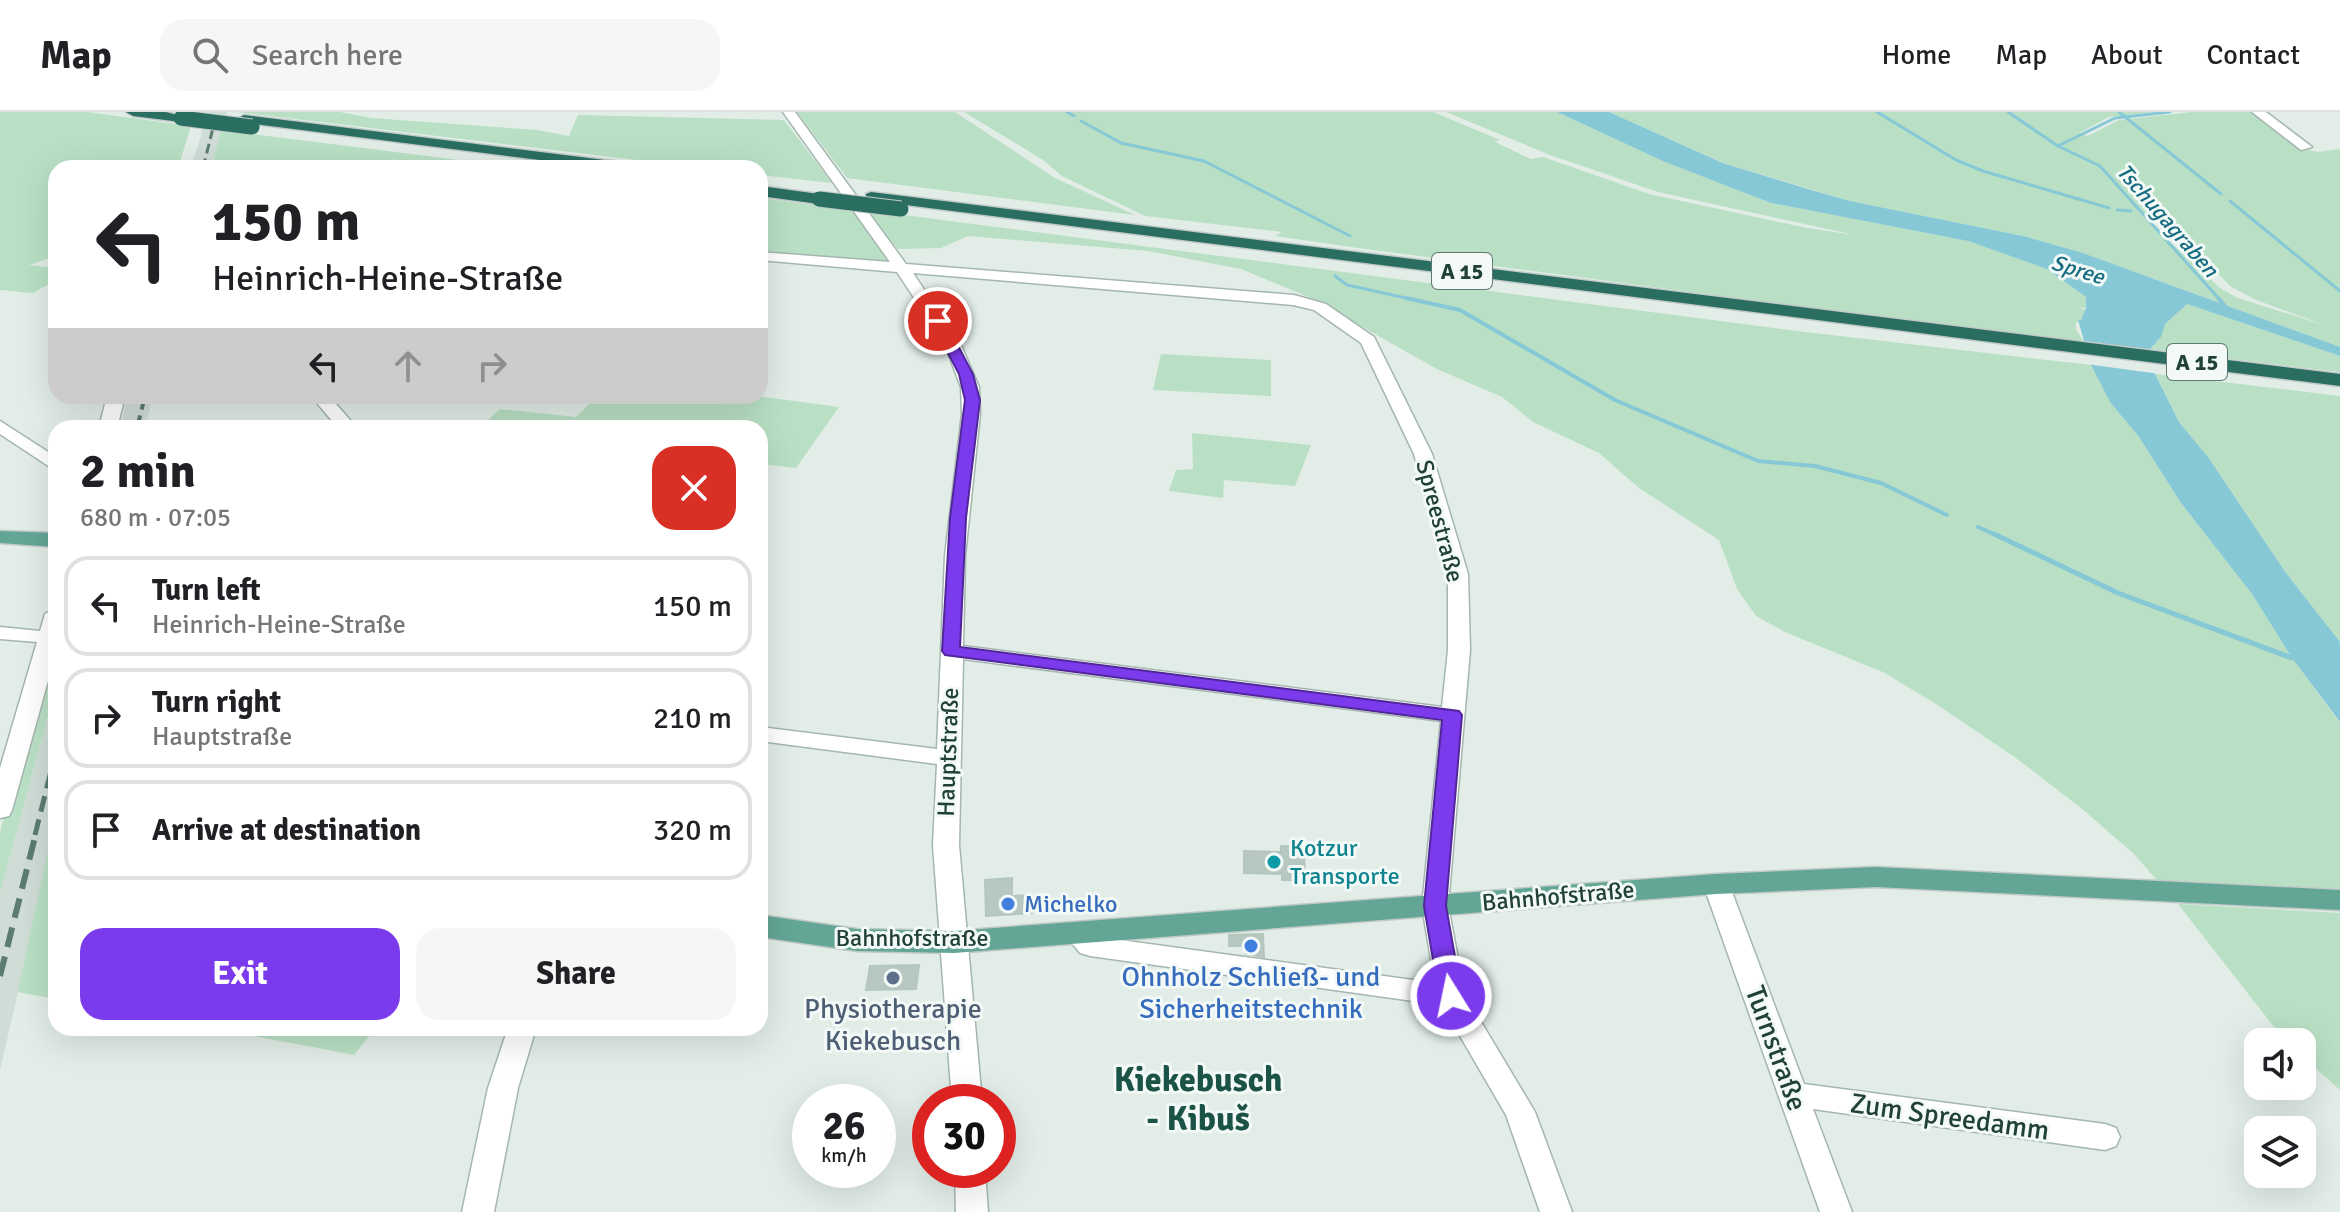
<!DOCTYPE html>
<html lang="en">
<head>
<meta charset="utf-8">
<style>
	:root { --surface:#fff; --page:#f6f6f6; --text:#202124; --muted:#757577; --line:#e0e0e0; --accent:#7c3aed }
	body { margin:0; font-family:Signika,sans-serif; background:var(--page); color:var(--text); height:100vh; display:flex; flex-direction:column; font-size:30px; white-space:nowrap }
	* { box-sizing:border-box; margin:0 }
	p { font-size:26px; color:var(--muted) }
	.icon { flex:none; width:44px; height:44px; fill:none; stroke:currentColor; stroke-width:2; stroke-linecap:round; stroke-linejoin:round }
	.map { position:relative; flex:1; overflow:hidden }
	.sheet { position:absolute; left:48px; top:308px; width:720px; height:616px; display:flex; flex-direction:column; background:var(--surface); border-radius:24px; box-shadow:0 8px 32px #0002 }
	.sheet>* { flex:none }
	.guide { position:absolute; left:48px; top:48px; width:720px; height:244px; border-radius:24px; box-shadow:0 8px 32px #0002; background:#fff; color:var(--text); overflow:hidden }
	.controls { position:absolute; left:2244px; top:916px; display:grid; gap:16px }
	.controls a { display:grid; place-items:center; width:72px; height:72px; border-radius:16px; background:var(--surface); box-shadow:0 8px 32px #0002; font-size:40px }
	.speed { position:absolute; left:792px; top:972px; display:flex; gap:16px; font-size:40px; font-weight:700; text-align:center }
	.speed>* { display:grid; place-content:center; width:104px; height:104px; border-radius:50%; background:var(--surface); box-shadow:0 8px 32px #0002; line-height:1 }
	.speed small { font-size:20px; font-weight:400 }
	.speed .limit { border:12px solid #d22; background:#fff; color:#111 }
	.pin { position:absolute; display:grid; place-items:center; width:68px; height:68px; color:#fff; margin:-34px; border:4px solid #fff; border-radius:50%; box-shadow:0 2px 8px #0007 }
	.me { position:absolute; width:88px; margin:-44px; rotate:350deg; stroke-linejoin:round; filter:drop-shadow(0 0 6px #0008) }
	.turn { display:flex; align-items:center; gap:28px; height:168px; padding:0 32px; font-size:36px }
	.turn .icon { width:104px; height:104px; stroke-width:2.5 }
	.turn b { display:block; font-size:56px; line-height:68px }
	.lanes { display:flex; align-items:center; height:76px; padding:0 32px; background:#0003; justify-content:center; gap:40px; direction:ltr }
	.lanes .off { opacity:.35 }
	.round { display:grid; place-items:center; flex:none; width:84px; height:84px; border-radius:24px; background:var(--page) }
	.overview { display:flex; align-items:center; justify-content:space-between; height:136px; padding:0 32px }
	h1 { font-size:48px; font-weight:700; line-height:60px }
	.cta { display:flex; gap:16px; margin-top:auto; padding:16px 32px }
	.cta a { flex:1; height:92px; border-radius:24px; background:var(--accent); color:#fff; font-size:32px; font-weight:700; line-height:92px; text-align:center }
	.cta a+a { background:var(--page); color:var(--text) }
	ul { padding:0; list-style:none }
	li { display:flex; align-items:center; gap:24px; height:100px; margin:0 16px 12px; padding:0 16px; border:4px solid var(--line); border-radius:24px }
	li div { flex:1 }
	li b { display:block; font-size:30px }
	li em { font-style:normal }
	header { display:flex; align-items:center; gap:48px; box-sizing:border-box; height:112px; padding:0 40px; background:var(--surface); border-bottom:2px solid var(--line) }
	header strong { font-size:38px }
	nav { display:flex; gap:44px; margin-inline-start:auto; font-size:28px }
	.search { width:560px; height:72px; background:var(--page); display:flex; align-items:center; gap:20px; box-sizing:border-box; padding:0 28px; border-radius:24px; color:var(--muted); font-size:30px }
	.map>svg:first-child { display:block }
</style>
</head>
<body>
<header>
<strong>Map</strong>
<div class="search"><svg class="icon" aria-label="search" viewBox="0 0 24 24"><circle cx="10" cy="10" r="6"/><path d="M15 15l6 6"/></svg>Search here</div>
<nav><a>Home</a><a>Map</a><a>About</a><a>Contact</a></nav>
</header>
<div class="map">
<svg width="2340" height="1100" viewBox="0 0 2340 1100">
	<rect width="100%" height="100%" fill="#e2ede8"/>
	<g fill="#d0ddd7">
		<polygon points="208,0 227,0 212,56 191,56"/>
		<polygon points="128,284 153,284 145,316 120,316"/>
		<polygon points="56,573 56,702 37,799 0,958 0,781"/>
	</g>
	<g fill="#b9e0c4" fill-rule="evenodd">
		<polygon points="0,0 87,0 191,14 178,56 56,56 56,144 29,153 56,156 56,168 33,181 0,178"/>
		<polygon points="237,0 340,0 371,6 537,18 569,24 578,3 784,8 832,71 760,63 760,56 703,56"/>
		<polygon points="797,0 955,0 1055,66 1135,103 847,66"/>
		<polygon points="964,0 1433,0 1500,28 1495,30 1531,47 1543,45 1649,82 1807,116 1855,123 1658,80 1550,43 1446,0 1557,0 1665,50 1771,91 1968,129 2047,157 2086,185 2086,196 2079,195 2086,198 2081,208 2076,211 2076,217 2085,232 1351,135 1275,124 1282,120 1145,104 1062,64 1043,48"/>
		<path d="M 1609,0 L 2154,0 L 2109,5 L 2079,21 L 2088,24 L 2119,8 L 2192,0 L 2252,0 L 2296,30 L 2297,36 L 2319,40 L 2340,37 L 2340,235 L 2083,141 L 2023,124 L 1850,89 L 1724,51 ZM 2157,98 L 2230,174 L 2256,188 L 2327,214 L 2238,186 L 2220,176 L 2141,103 Z"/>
		<polygon points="221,18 521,56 212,56"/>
		<polygon points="760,86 852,98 893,154 760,142"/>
		<polygon points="865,98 1797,219 2091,253 2110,290 2139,325 2181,391 2252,482 2292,546 2340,611 2340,777 2160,772 2134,742 2081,696 2016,646 1939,594 1885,561 1785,520 1756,504 1737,477 1719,428 1639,376 1599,341 1533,310 1502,285 1437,257 1313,187 1241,157 1148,139 968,124 941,136 898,137"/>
		<polygon points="2187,192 2340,244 2340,260 2150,237 2161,225 2164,213"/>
		<polygon points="1161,242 1271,248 1271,284 1153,278"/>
		<polygon points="2155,262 2340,284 2340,530 2286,461 2208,345 2179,310"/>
		<polygon points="597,284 756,284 839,295 796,356 760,352 760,316 480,316 500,297 576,305"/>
		<polygon points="1192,321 1311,333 1295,374 1224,368 1223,386 1169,379 1176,358 1193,357"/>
		<polygon points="56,520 56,573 0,781 0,720 28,606"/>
		<polygon points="53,715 56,715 56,887 18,880"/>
		<polygon points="2178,792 2340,801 2340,978 2302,944 2302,930 2285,929"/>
		<polygon points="211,916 376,916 354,943"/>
	</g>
	<polygon fill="#86c8d6" points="1557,0 1609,0 1723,51 1808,77 1850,89 2023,124 2083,141 2340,235 2340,244 2187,192 2165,212 2161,225 2150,237 2155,262 2179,310 2208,345 2286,461 2340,530 2340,610 2292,546 2252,482 2181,391 2139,325 2110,290 2091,253 2078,208 2081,208 2086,196 2086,185 2047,157 1968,129 1771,91 1665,50"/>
	<polygon fill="#e2ede8" points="2081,231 2154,240 2160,262 2086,252"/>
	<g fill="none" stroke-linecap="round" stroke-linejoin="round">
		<g stroke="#86c8d6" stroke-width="3">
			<polyline points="1067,0 1074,4"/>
			<polyline points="1877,0 1956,48 1983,59 2109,96"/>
			<polyline points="2008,0 2058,34"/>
			<polyline points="2119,0 2221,82"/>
			<polyline points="2170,0 2115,6 2058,34 2100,54 2220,188"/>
			<polyline points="1081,9 1121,31 1204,49 1350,124"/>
			<polyline points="2230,89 2340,179"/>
			<polyline points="2117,98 2131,99"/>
			<polyline points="1335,164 1347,173 1415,188"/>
		</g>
		<g stroke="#86c8d6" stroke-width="4">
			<polyline points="1406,186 1460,198 1615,288 1758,349 1815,354 1881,371 1947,403"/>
			<polyline points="2218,186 2226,195"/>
			<polyline points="1978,415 1998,424"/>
		</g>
		<polyline stroke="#86c8d6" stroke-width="5" points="1994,422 2118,481 2292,546"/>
	</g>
	<g fill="#b7c8c1" stroke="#b4c7bf" stroke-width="2">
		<polygon points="1281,734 1304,735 1305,768 1282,768 1282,762 1244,761 1244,739 1281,740"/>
		<polygon points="1012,766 1012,784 1031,783 1032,801 986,804 985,768"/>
		<polygon points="1263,822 1264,845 1246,842 1246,834 1229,834 1229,823"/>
		<polygon points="919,853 916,877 866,878 870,854"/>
	</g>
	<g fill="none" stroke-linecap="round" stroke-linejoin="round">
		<defs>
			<g id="minor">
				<path d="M 783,0 L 795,0 L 906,152 L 1294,183 L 1326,192 L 1374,225 L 1432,342 L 1468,462 L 1470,538 L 1448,794 L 1465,883 L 1535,1000 L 1572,1100 L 1540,1100 L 1506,1003 L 1442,893 L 1090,844 L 1080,841 L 1063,820 L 1067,813 C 1081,809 1087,815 1098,825 L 1435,871 L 1422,794 L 1441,609 L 963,547 L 959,733 L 982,990 L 952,990 L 933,733 L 937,652 L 760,629 L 760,615 L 937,637 L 945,444 L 962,302 L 961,275 L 945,233 L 897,160 L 760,148 L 760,140 L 890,150 ZM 913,161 L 1293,193 L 1314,198 L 1361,231 L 1414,342 L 1448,462 L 1448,538 L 1442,595 L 963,534 L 965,444 L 980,302 L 979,275 L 961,233 Z"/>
				<polygon points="2252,0 2266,0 2312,35 2301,38"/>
				<polygon points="107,284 125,284 117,316 99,316"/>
				<polygon points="311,284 329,284 357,316 338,316"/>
				<polygon points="0,309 56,345 56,359 0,322"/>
				<polygon points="56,496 56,540 12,698 9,704 0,706 0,656 37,530 0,527 0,515 40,519 45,502"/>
				<polygon points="1716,763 1725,766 1729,772 1804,972 2105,1012 2116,1016 2120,1025 2116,1034 2105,1038 1813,997 1852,1100 1820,1100 1703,772 1707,766"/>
				<polygon points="508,916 536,916 518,976 494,1100 462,1100 488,976"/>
				<polygon points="955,1058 985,1058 988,1100 956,1100"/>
			</g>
			<g id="major">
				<polygon points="0,419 56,421 56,435 0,431"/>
				<polygon points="1876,755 2340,778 2340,798 1876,775 1716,782 954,841 857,839 760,825 760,803 857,817 954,819 1716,762"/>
			</g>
			<g id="highway">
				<polygon points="126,0 166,0 188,6 181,10 133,4"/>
				<polygon points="244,3 637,52 644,56 602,56 239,10 237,7"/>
				<polygon points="760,74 819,82 827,87 819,92 760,84"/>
				<polygon points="871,80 2340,262 2340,274 866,88 866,82"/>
			</g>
		</defs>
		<use href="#minor" stroke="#a4b6b0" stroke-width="3"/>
		<use href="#major" stroke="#c1cac7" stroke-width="3"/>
		<use href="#highway" stroke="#c1cac7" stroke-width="3"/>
		<use href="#minor" fill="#fff" fill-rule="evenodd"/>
		<use href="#major" fill="#63a696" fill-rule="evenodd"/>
		<use href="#highway" fill="#2a6e61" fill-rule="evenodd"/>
		<polyline stroke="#5b7b73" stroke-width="3" stroke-dasharray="10 5" stroke-linecap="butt" points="203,56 217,0"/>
		<polyline stroke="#5b7b73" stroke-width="4" stroke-dasharray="13 6" stroke-linecap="butt" points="137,316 145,284"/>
		<polyline stroke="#5b7b73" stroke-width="5" stroke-dasharray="16 8" stroke-linecap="butt" points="35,723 56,639"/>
		<polyline stroke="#5b7b73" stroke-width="6" stroke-dasharray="20 10" stroke-linecap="butt" points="0,864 36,721"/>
		<defs>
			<g id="highway-bridge">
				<polyline points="181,6 252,15"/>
				<polyline points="819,87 901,97"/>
			</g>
		</defs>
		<use href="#highway-bridge" stroke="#c1cac7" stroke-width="17" stroke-linecap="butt"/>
		<use href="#highway-bridge" stroke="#2a6e61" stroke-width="15"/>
	</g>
	<polygon fill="#7c3aed" stroke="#51269a" stroke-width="2" points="938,205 945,209 973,262 980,288 966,406 960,535 1459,599 1462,603 1446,794 1462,884 1459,891 1451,893 1443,891 1439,884 1424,794 1442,608 945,543 942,539 950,406 965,288 959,262 931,209"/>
	<circle fill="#0f9aa8" stroke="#f3f9f6" stroke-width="3" cx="1274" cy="750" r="8"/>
	<g fill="#3f7fe0" stroke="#f3f9f6" stroke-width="3">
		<circle cx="1008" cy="792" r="8"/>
		<circle cx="1251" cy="834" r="8"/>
	</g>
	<circle fill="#5c6f8a" stroke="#f3f9f6" stroke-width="3" cx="893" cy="866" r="8"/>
	<g text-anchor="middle" stroke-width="6" stroke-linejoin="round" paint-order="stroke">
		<g font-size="22" font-style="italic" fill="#166c80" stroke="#f3f9f6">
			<text transform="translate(2168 108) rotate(49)" y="8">Tschugagraben</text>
			<text transform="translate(2078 157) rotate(17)" y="8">Spree</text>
		</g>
		<g fill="#f3f9f6" stroke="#5f7871" stroke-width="2">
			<rect x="1432" y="141" width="60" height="36" rx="6"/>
			<rect x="2167" y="232" width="60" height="36" rx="6"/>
		</g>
		<g font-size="22" font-weight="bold" fill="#204038">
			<text x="1462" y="167">A 15</text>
			<text x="2197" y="258">A 15</text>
		</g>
		<g font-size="24" fill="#204038" stroke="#f3f9f6">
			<text transform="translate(1440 409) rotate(75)" y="8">Spreestraße</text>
			<text transform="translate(948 640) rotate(-88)" y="8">Hauptstraße</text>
			<text transform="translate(1558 784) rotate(-5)" y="8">Bahnhofstraße</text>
			<text x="912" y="834">Bahnhofstraße</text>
		</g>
		<g font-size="24" fill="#0d838f" stroke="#f3f9f6" text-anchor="start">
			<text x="1290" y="744">Kotzur<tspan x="1290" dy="28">Transporte</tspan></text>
		</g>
		<g font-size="24" fill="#366cbe" stroke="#f3f9f6" text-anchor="start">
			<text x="1024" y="800">Michelko</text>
		</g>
		<g font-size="28" fill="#366cbe" stroke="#f3f9f6">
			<text x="1251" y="874">Ohnholz Schließ- und<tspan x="1251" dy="32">Sicherheitstechnik</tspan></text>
		</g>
		<g font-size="28" fill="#4e5e75" stroke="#f3f9f6">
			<text x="893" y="906">Physiotherapie<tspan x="893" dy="32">Kiekebusch</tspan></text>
		</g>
		<g font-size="28" fill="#204038" stroke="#f3f9f6">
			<text transform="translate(1777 936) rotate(70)" y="10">Turnstraße</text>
			<text transform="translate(1950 1004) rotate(8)" y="10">Zum Spreedamm</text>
		</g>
		<g font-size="34" font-weight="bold" fill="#1b5346" stroke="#f3f9f6">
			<text x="1198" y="979">Kiekebusch<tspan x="1198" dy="39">- Kibuš</tspan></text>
		</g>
	</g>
</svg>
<div class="controls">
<a><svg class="icon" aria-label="sound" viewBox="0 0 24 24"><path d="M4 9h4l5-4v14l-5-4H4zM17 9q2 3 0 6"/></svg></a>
<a><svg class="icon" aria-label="layers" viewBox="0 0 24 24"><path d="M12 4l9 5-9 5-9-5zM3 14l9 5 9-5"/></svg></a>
</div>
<div class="speed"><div>26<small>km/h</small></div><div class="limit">30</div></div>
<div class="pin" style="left:938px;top:209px;background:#d93025"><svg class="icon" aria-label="arrive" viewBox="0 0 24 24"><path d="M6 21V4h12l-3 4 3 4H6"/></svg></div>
<svg class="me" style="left:1451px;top:884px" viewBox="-20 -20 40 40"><circle r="17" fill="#7c3aed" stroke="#fff" stroke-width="3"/><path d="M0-11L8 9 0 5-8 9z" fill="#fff"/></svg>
<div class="guide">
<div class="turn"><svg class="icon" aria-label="left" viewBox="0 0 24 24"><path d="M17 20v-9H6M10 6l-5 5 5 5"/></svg><div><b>150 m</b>Heinrich-Heine-Straße</div></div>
<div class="lanes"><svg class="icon" aria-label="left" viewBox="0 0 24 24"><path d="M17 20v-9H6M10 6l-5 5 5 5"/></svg><svg class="icon off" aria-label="ahead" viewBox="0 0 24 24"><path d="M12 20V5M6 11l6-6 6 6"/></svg><svg class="icon off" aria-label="right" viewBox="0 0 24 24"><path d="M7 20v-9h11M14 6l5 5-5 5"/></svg></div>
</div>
<section class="sheet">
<div class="overview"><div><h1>2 min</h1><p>680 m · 07:05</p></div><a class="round" style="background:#d93025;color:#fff"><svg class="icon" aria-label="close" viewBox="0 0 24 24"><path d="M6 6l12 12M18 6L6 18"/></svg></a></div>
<ul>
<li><svg class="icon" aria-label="left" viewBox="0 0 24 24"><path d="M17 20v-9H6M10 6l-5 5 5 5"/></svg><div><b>Turn left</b><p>Heinrich-Heine-Straße</p></div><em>150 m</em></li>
<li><svg class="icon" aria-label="right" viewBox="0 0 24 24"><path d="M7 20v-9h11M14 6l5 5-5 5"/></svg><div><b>Turn right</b><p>Hauptstraße</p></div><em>210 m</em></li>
<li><svg class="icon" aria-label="arrive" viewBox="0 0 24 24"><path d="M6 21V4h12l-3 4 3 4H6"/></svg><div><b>Arrive at destination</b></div><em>320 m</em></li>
</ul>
<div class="cta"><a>Exit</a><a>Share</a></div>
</section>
</div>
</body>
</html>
